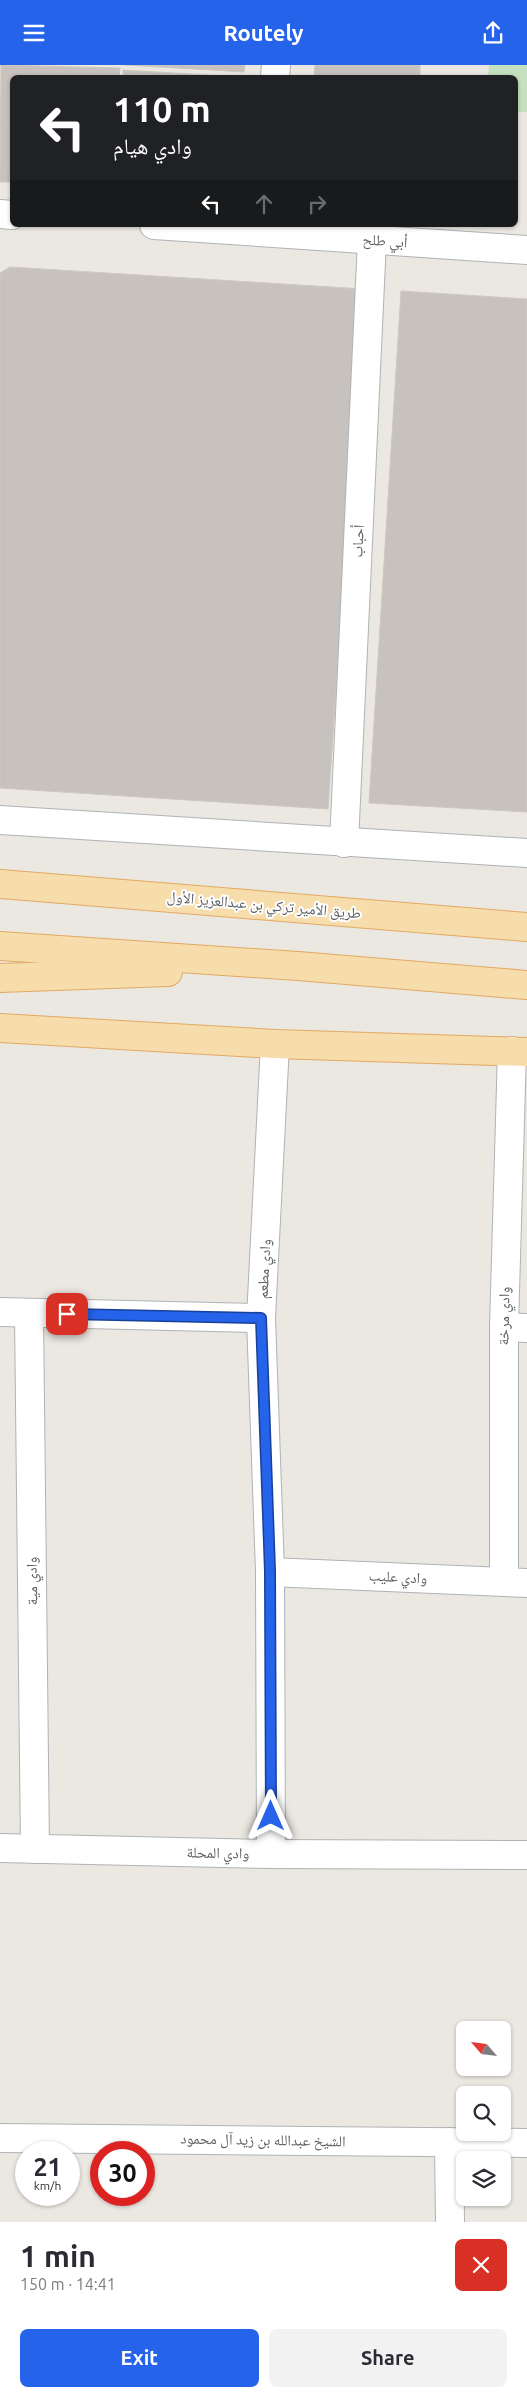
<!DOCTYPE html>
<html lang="en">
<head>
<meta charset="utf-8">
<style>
	:root { --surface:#fff; --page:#f2f2f3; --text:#2b2b33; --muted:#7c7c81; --accent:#2563eb }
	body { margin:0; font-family:Ubuntu,"Noto Naskh Arabic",sans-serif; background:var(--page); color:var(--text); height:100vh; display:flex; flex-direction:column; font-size:19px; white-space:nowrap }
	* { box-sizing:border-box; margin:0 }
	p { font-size:16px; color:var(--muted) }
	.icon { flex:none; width:28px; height:28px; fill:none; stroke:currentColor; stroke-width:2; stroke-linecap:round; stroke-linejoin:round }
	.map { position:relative; height:2157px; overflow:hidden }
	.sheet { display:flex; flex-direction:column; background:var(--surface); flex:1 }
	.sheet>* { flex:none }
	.top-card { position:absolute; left:10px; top:10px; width:508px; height:152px; border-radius:8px; box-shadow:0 1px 4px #0004; background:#202124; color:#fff; overflow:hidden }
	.needle { width:32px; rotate:298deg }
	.buttons { position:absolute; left:456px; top:1956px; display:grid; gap:10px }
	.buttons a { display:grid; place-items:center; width:55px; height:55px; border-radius:8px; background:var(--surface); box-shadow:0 1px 4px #0004; font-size:25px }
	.speed { position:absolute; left:15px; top:2076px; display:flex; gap:10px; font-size:25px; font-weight:700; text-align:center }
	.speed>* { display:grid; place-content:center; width:65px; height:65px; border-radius:50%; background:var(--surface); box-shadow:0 1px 4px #0004; line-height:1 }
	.speed small { font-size:12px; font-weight:400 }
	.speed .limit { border:8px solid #d22; background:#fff; color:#111 }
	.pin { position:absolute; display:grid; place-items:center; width:42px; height:42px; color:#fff; margin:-21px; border-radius:10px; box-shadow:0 2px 8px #0006 }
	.me { position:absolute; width:55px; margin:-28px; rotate:0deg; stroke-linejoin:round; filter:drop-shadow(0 0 4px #0008) }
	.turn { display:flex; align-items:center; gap:18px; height:105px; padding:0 20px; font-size:22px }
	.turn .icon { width:65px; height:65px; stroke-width:2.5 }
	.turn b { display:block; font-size:35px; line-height:42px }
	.lanes { display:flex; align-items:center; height:48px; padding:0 20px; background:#0003; justify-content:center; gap:25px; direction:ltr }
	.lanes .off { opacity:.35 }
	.round { display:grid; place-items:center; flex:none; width:52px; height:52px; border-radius:8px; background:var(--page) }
	.headline { display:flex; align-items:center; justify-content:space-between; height:85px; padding:0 20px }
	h1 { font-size:30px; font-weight:600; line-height:38px }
	.cta { display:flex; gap:10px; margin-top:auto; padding:10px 20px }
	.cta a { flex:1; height:58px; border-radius:8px; background:var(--accent); color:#fff; font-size:20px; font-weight:600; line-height:58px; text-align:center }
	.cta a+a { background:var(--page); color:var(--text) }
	header { display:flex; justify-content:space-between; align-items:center; height:65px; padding:0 20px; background:var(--accent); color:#fff; font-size:22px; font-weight:600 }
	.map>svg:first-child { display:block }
</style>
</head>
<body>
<header><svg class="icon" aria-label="menu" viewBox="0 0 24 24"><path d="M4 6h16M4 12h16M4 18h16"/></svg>Routely<svg class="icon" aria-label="share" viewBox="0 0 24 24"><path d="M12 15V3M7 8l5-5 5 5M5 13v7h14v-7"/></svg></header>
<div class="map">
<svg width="527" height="2157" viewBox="0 0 527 2157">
	<rect width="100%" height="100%" fill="#ebe7e1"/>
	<polygon fill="#c5e1c0" points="489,0 527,0 527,47 515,47 515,12 488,12"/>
	<g fill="#c7c2be" stroke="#cfc8c0">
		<polygon points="1,0 120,3 119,12 12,12 12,117 0,117"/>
		<polygon points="126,0 245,0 244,7"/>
		<polygon points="315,0 420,0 420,12 314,12"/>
		<polygon points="123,5 241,12 123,12"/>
		<polygon points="10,202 363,224 328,744 0,723 0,208"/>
		<polygon points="401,226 527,234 527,747 369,738"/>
	</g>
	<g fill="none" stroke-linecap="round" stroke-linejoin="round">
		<defs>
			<g id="minor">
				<polyline points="275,12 276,0"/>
				<polyline points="0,149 12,150"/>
				<polyline points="154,160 527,185"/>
				<polyline points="344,778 372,175"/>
				<polyline points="0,1247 261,1253"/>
				<polyline points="29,1249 35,1784"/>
				<polyline points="504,1262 527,1263"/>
				<polyline points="270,1507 527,1518"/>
				<polyline points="504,1517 504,1262 512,986"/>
				<polyline points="0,1783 271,1789 527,1790"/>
				<polyline points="271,1789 270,1507 261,1253 275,979"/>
				<polyline points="0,2073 527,2078"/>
				<polyline points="449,2077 450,2157"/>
			</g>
			<polyline id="tertiary" points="0,755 527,788"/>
			<g id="primary">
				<polyline points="0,819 527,862"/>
				<polyline points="0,881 298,901 527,920"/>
				<polyline points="0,913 168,907"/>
				<polyline points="0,963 275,979 527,987"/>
			</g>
		</defs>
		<use href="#minor" stroke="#afb3b6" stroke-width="30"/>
		<use href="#tertiary" stroke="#afb3b6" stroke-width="30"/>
		<use href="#primary" stroke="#e2a963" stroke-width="30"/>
		<use href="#minor" stroke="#fff" stroke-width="28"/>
		<use href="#tertiary" stroke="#fff" stroke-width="28"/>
		<use href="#primary" stroke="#f6ddab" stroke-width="28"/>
	</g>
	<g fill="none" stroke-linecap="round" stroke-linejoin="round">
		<defs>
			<polyline id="route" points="67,1249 261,1253 270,1506 271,1751"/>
		</defs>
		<use href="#route" stroke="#184099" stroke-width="12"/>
		<use href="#route" stroke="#2563eb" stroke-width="9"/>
	</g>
	<g text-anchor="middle" stroke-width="4" stroke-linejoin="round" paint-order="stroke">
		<g font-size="15" fill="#5a5e61" stroke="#fff">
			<text transform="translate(385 176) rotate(4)" y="5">أبي طلح</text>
			<text transform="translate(358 476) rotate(-87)" y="5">أحباب</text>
			<text transform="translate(264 840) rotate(5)" y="5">طريق الأمير تركي بن عبدالعزيز الأول</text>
			<text transform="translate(264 1204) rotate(-87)" y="5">وادي مطعم</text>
			<text transform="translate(504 1251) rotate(-89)" y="5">وادي مرخة</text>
			<text transform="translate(398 1512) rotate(3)" y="5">وادي عليب</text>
			<text transform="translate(32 1516) rotate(-91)" y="5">وادي مية</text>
			<text transform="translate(218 1788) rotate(1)" y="5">وادي المحلة</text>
			<text transform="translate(263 2075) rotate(1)" y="5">الشيخ عبدالله بن زيد آل محمود</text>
		</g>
	</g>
</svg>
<div class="buttons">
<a><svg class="needle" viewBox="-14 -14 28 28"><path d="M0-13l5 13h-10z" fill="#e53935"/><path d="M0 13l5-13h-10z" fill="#7c7c81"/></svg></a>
<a><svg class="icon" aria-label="search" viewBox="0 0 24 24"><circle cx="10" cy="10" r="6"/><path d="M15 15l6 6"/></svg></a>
<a><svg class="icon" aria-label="layers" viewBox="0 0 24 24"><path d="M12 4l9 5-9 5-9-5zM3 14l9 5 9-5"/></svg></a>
</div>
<div class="speed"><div>21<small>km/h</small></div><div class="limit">30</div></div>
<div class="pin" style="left:67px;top:1249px;background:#d93025"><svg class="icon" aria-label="arrive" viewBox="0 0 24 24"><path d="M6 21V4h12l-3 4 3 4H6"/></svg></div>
<svg class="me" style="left:271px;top:1751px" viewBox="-20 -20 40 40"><path d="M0-17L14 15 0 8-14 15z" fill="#2563eb" stroke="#fff" stroke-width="4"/></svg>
<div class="top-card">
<div class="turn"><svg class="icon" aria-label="left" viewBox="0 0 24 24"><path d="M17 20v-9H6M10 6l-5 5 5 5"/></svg><div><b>110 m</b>وادي هيام</div></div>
<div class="lanes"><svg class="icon" aria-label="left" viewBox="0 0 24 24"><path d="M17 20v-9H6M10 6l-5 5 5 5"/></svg><svg class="icon off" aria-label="ahead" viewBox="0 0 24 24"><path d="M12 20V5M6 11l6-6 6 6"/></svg><svg class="icon off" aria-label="right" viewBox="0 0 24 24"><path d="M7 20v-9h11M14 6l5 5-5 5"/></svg></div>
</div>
</div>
<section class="sheet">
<div class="headline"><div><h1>1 min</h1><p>150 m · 14:41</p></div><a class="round" style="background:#d93025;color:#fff"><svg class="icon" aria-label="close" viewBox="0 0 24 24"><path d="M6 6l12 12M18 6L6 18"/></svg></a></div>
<div class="cta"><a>Exit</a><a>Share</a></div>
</section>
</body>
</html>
